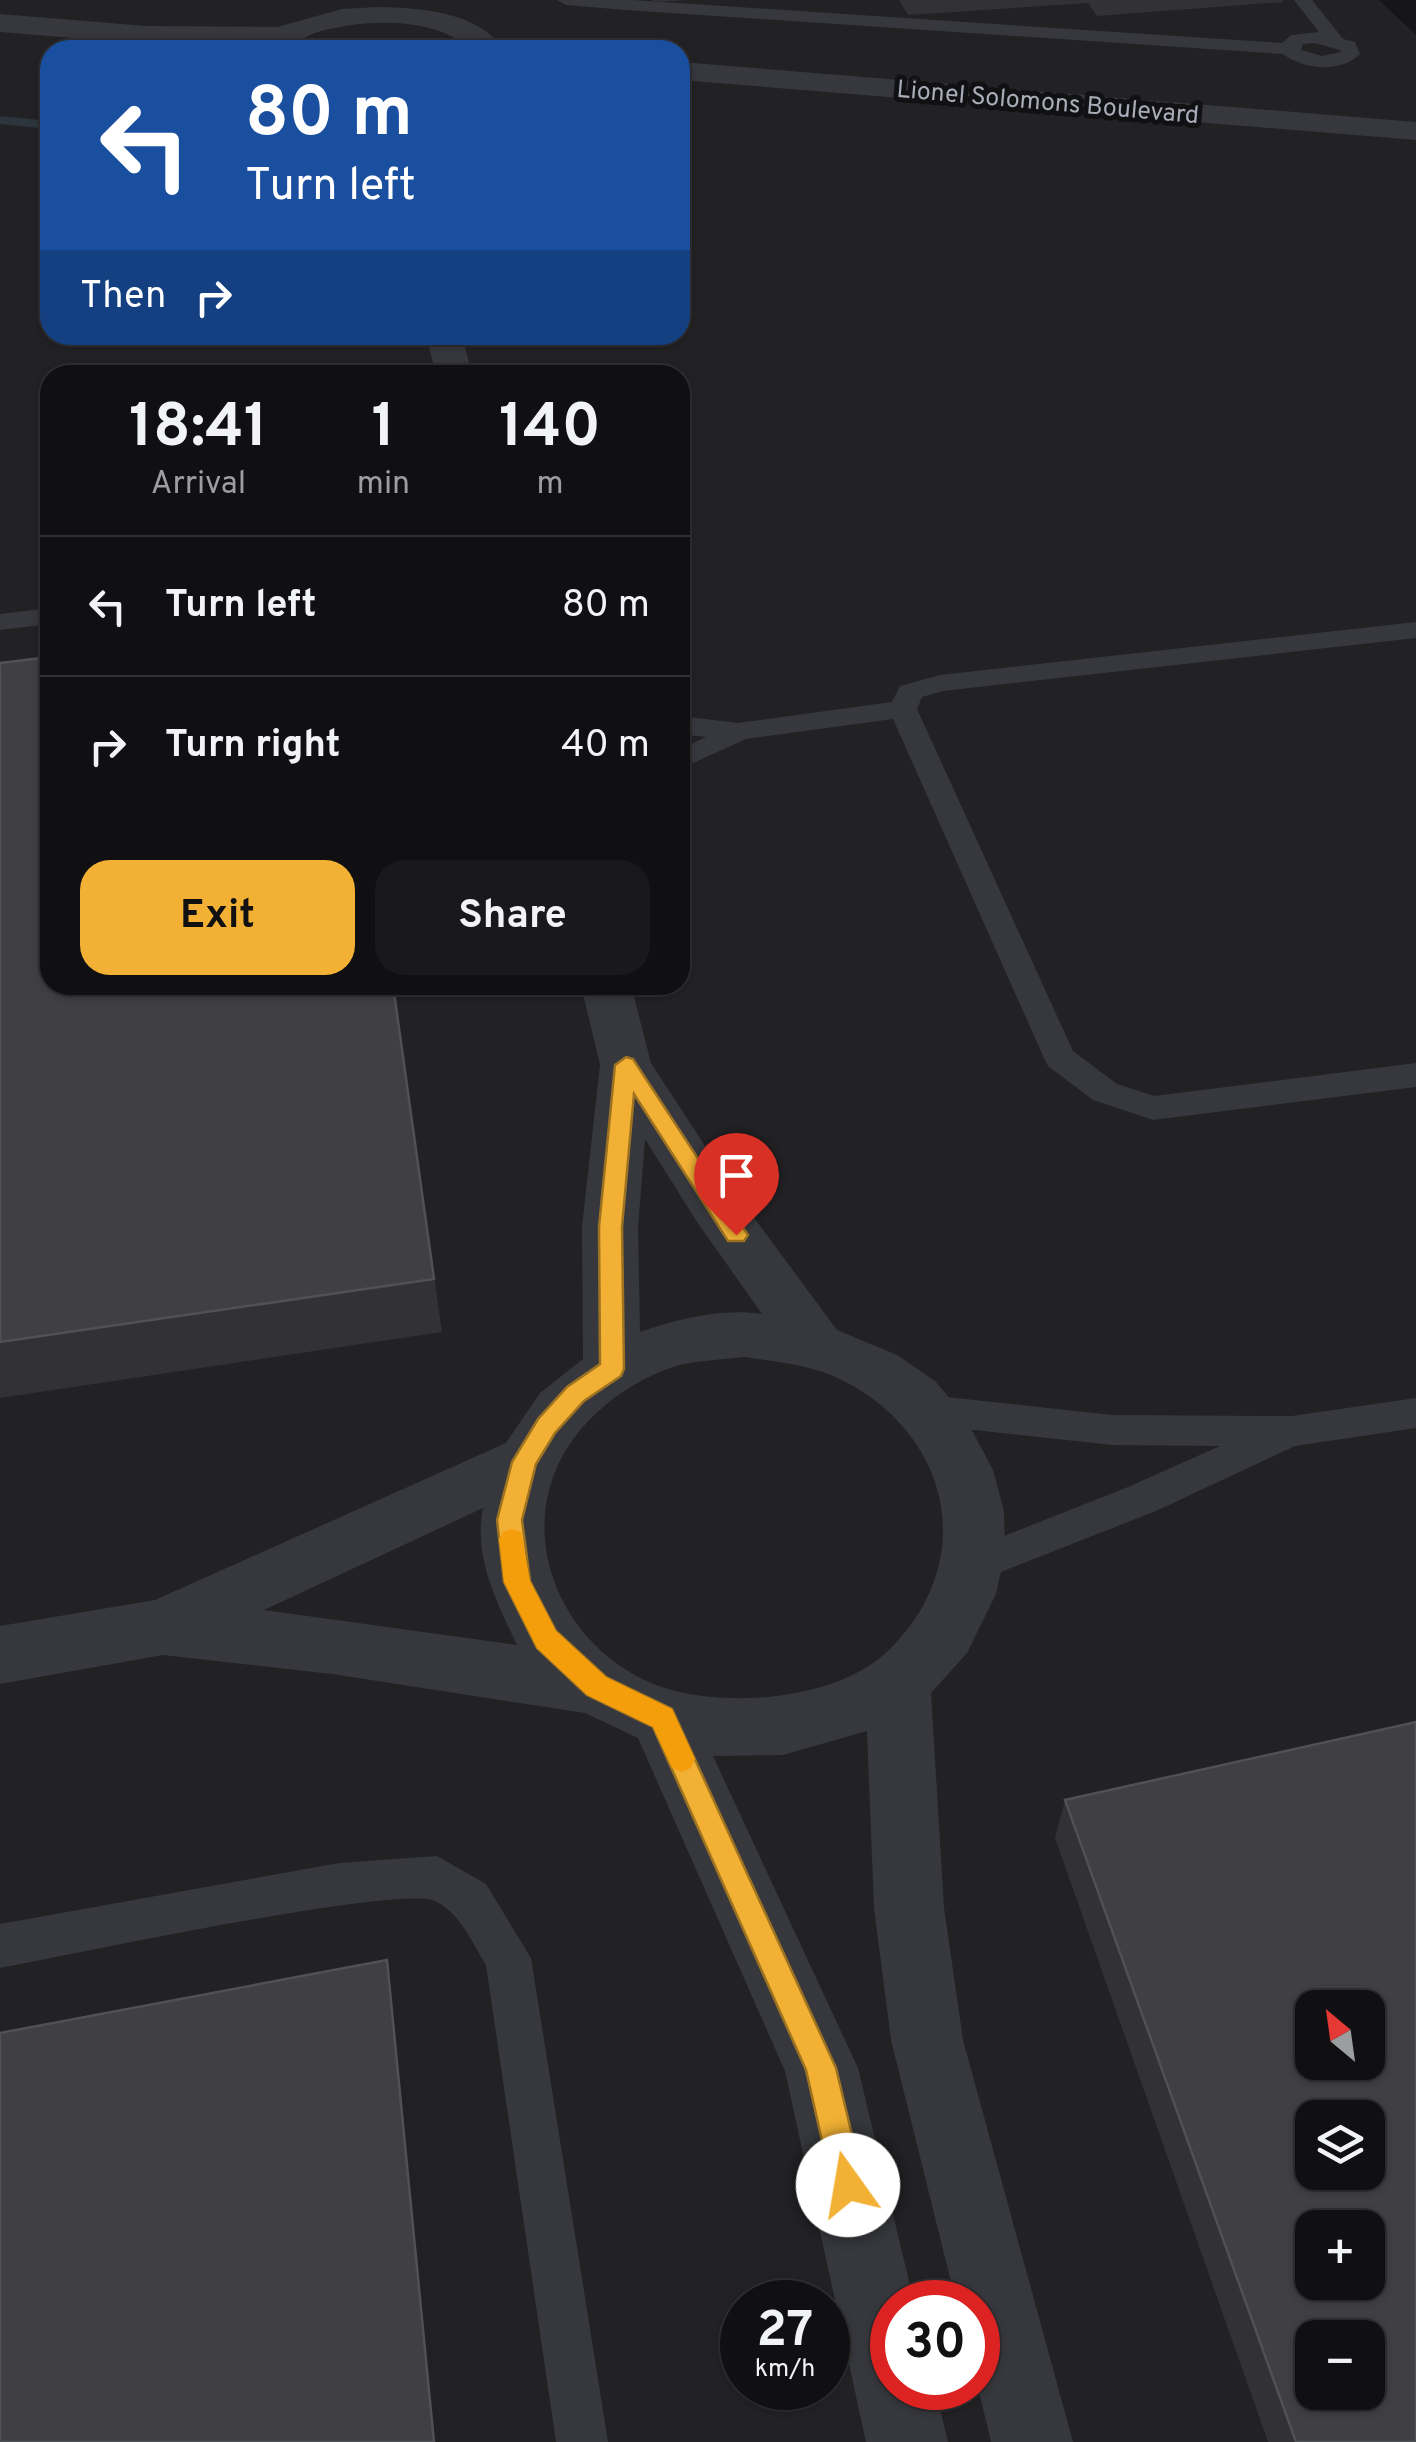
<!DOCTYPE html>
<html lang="en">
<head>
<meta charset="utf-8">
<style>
	:root { --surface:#101012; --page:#19191b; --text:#f1f3f6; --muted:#9c9d9f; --line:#303032; --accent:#f2b134 }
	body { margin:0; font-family:Overpass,sans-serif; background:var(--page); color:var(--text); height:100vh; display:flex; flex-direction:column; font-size:38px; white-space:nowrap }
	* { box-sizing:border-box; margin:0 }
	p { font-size:32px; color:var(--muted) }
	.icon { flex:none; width:55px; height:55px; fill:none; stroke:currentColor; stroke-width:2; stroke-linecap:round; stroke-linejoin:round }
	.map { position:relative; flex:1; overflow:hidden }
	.panel { position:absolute; left:40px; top:365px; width:650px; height:630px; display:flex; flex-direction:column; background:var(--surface); border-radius:30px; box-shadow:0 2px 8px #0004,0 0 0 2px var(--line) }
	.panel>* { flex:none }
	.banner { position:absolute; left:40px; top:40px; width:650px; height:305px; border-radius:30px; box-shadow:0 2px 8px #0004,0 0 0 2px var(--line); background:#1a4fa0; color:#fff; overflow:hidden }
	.needle { width:65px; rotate:331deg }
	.tools { position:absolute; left:1295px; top:1990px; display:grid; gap:20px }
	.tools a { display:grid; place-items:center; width:90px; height:90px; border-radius:20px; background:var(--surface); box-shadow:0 2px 8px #0004,0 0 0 2px var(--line); font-size:50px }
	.speed { position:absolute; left:720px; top:2280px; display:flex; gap:20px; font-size:50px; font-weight:700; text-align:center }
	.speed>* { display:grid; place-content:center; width:130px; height:130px; border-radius:50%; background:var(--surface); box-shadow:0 2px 8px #0004,0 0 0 2px var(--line); line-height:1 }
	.speed small { font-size:25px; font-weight:400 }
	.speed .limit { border:15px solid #d22; background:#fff; color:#111 }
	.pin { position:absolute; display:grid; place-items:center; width:85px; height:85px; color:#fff; margin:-102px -42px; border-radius:50% 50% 50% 0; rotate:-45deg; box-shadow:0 0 10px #0007 }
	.pin .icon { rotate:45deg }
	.me { position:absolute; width:110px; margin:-55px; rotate:347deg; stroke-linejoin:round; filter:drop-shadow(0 0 8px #0008) }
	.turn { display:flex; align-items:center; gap:35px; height:210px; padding:0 40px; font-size:45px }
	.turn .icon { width:130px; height:130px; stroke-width:2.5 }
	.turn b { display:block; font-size:70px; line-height:85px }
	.then { display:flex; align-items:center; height:95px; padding:0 40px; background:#0003; gap:20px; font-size:38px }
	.eta { display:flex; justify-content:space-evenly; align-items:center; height:170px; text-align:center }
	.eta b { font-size:60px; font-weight:700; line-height:70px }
	.primary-button { display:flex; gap:20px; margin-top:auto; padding:20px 40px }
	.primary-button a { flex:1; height:115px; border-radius:30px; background:var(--accent); color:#111; font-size:40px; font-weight:700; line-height:115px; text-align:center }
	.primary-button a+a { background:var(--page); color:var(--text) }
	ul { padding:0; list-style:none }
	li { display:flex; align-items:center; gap:30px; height:140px; padding:0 40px; border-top:2px solid var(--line) }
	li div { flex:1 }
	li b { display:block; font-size:38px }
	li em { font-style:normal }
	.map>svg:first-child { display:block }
</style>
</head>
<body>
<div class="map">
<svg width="1416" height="2442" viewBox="0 0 1416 2442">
	<rect width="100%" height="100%" fill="#161618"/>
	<path fill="#222225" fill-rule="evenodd" d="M 0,0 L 1379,0 L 1416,35 L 1416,2442 L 0,2442 ZM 50,50 L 680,50 L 680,335 L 50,335 ZM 50,375 L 680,375 L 680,985 L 50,985 ZM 1312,2008 L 1368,2008 L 1368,2062 L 1312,2062 ZM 1312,2118 L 1368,2118 L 1368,2172 L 1312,2172 ZM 1312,2228 L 1368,2228 L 1368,2282 L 1312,2282 ZM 742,2302 L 828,2302 L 828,2388 L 742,2388 ZM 892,2302 L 978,2302 L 978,2388 L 892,2388 ZM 1312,2338 L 1368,2338 L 1368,2392 L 1312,2392 Z"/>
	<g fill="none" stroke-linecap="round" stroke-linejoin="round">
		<polygon fill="#2c353c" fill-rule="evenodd" points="0,116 50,121 50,129 0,124"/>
		<g fill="#37383d" fill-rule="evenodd">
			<path d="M 557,0 L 633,0 L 1282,43 L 1291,35 L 1319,32 L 1294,0 L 1312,0 L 1343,39 L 1355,42 L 1360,54 C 1341,73 1304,70 1283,54 L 626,10 L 566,5 ZM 1315,43 L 1340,50 L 1341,52 L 1322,56 L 1301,50 L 1303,44 Z"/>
			<polygon points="50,608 50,624 0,630 0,614"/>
			<polygon points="1416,622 1416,638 943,691 922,697 917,709 1073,1051 1117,1084 1154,1096 1416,1063 1416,1087 1153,1120 1093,1100 1048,1066 1044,1058 893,719 746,739 680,769 680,749 706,737 680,734 680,716 738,723 892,702 900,686 940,675"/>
			<polygon points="928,1395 1112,1415 1292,1416 1416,1398 1416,1428 1295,1446 1156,1511 975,1582 961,1577 955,1565 961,1553 1128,1487 1220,1446 1112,1445 928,1425 915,1421 909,1410 915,1399"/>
			<path d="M 437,1856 L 486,1884 L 531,1958 L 608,2442 L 556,2442 L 486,1965 C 472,1942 460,1913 435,1901 C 399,1884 61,1957 0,1968 L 0,1924 L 339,1863 Z"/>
		</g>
		<g fill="#37383d" fill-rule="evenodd">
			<path d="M 378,7 C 421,8 477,11 505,50 L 472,50 C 434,16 368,19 321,31 C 306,35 293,47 279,50 C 270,52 257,50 247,50 L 251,45 L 146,44 L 0,32 L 0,14 L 146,26 L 277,27 L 342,9 Z"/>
			<polygon points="680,62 1416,122 1416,140 680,80"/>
			<polygon points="426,335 462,335 472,375 436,375"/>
			<path d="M 581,985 L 631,985 L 651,1063 L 735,1192 L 837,1330 L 897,1355 L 935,1381 L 964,1415 L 993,1470 L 1004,1511 L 1005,1553 L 996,1594 L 967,1653 L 931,1693 L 944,1908 L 963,2040 L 1073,2442 L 991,2442 L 978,2387 L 978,2302 L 956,2302 L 891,2040 L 874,1908 L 867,1731 L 783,1755 L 713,1756 L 858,2068 L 914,2302 L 892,2302 L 892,2388 L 935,2388 L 948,2442 L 866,2442 L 785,2071 L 638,1738 L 585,1713 L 332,1674 L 163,1655 L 0,1684 L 0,1626 L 155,1600 L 506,1443 L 540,1393 L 583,1359 L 582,1227 L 600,1065 ZM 645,1139 L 697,1222 L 762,1314 C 722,1308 678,1319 640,1332 L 638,1227 ZM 745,1357 C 777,1362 811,1365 840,1379 C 950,1433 979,1558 892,1647 C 859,1680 814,1692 768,1697 C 733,1700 690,1698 656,1685 C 558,1646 509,1527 574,1438 C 597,1407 633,1381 670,1368 C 694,1360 720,1360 745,1357 ZM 483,1508 C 473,1557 497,1602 517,1645 L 264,1610 Z"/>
		</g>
	</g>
	<g fill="#323236">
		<polygon points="652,0 689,0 653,2"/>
		<polygon points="899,0 1283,0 1283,2 1097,16 1088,3 908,15"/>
		<polygon points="0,663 393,985 442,1332 0,1398"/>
		<polygon points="1065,1800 1416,2442 1268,2442 1055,1838"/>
	</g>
	<polygon fill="#212124" points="387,1960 396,1995 441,2442 434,2442"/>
	<g fill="#3f3f44" stroke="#4f5156" stroke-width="2.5" fill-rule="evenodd">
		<polygon points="50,657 50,985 393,985 434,1279 0,1342 0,663"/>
		<path d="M 1416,1722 L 1416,2442 L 1296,2442 L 1065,1800 ZM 1312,2008 L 1368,2008 L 1368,2062 L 1312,2062 ZM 1312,2118 L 1368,2118 L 1368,2172 L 1312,2172 ZM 1312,2228 L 1368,2228 L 1368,2282 L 1312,2282 ZM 1312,2338 L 1368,2338 L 1368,2392 L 1312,2392 Z"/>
		<polygon points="387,1960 434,2442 0,2442 0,2033"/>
	</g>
	<polygon fill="#f2b134" stroke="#9d7322" stroke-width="2.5" points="626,1057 633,1059 748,1235 744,1241 728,1241 634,1094 622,1227 624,1369 621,1376 584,1401 555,1433 536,1464 522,1520 530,1581 556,1631 606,1677 672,1709 836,2068 864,2185 859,2196 848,2200 837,2196 832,2185 806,2070 653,1727 587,1695 537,1648 504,1582 497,1520 512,1462 538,1419 567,1387 600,1364 599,1227 615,1065"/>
	<polygon fill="#f59e0b" points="512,1529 521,1532 530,1581 556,1631 606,1677 672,1709 695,1759 691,1768 682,1772 672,1768 653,1727 587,1695 537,1648 504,1582 499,1539 503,1532"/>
	<g text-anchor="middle" stroke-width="10" stroke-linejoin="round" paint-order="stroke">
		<g font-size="25" fill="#a8adb8" stroke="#111113">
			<text transform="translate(1048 101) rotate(5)" y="9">Lionel Solomons Boulevard</text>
		</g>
	</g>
</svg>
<div class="tools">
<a><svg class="needle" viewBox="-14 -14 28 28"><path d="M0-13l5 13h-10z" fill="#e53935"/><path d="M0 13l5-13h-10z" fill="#9c9d9f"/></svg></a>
<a><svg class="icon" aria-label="layers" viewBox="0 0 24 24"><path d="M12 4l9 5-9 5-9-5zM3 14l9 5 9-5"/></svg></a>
<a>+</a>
<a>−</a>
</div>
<div class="speed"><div>27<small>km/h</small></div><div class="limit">30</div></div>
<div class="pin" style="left:736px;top:1235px;background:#d93025"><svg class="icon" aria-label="arrive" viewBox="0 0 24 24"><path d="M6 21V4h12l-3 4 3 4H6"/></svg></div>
<svg class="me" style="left:848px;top:2185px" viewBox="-20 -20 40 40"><circle r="19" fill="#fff"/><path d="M0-13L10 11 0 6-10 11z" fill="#f2b134"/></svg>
<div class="banner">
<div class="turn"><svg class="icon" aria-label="left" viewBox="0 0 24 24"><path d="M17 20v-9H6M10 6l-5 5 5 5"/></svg><div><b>80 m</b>Turn left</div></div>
<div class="then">Then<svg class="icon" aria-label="right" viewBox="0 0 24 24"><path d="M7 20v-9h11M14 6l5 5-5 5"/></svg></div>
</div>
<section class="panel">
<div class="eta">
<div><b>18:41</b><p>Arrival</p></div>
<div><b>1</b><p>min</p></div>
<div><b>140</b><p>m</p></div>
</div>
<ul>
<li><svg class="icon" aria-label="left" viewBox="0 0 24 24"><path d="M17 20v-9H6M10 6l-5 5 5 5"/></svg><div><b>Turn left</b></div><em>80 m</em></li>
<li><svg class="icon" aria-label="right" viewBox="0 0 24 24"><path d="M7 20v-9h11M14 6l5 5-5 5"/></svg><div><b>Turn right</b></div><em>40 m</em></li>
</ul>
<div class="primary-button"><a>Exit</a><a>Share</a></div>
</section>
</div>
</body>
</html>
